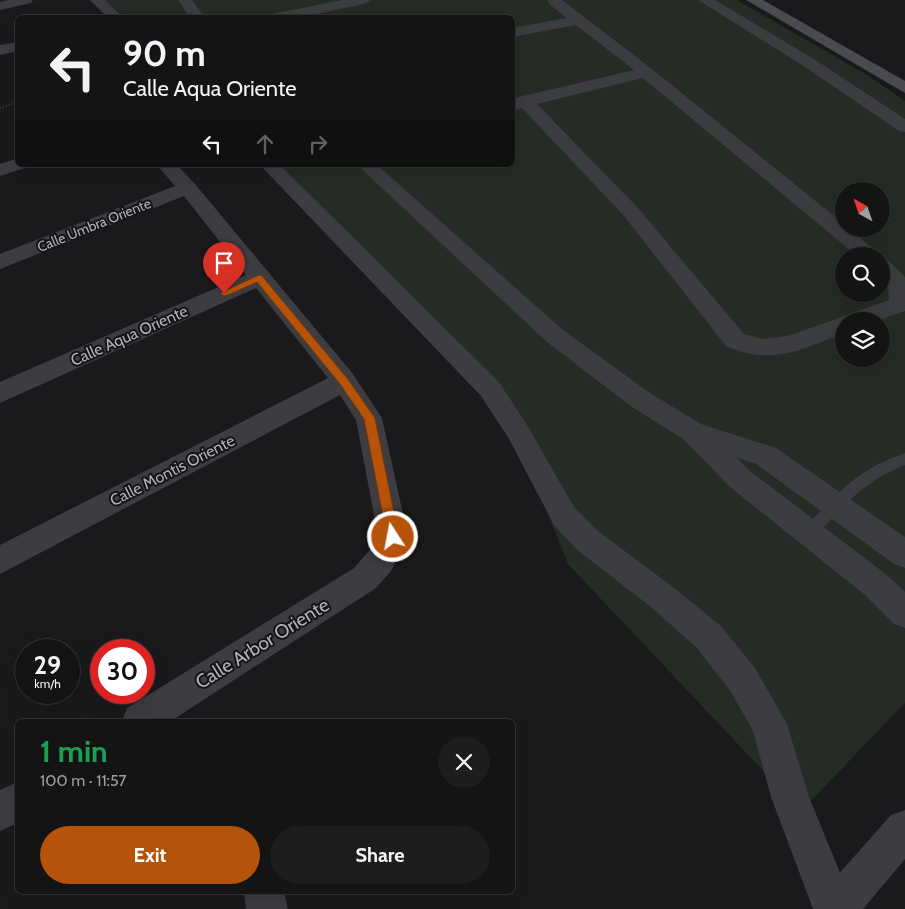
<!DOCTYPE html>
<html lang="en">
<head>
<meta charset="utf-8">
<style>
	:root { --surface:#141415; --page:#1d1d1e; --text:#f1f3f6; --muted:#9d9ea0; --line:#333334; --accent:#b45309 }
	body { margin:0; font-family:Cabin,sans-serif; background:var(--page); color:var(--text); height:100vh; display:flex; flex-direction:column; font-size:19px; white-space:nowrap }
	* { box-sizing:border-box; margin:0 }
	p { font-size:16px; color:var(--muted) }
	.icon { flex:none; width:28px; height:28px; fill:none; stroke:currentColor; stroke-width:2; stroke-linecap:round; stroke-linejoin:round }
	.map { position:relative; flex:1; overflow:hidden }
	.drawer { position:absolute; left:15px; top:719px; width:500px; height:175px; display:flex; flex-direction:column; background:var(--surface); border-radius:8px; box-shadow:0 5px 20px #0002,0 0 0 1px var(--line) }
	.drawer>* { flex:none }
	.banner { position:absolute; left:15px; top:15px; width:500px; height:152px; border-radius:8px; box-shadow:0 5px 20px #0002,0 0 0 1px var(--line); background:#141415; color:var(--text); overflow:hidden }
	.needle { width:32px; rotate:320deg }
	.controls { position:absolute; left:835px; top:182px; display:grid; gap:10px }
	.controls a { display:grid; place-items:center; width:55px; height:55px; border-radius:50%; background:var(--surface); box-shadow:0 5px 20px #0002,0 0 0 1px var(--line); font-size:25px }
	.speed { position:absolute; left:15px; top:639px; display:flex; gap:10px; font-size:25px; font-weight:700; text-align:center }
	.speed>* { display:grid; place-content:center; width:65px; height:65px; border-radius:50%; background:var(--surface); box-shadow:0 5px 20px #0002,0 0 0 1px var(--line); line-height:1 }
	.speed small { font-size:12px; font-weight:400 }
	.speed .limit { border:8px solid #d22; background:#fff; color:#111 }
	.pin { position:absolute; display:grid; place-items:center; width:42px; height:42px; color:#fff; margin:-51px -21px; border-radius:50% 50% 50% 0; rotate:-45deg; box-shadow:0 0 5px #0007 }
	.pin .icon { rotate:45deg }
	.me { position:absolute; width:55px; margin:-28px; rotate:349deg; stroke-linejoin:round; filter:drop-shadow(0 0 4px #0008) }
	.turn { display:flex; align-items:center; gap:18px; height:105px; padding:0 25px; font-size:22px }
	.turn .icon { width:65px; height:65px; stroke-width:2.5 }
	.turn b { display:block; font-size:35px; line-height:42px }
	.lanes { display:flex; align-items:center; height:48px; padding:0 25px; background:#0003; justify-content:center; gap:25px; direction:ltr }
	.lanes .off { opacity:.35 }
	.round { display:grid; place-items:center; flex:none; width:52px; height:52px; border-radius:26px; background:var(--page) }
	.headline { display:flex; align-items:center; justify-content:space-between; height:85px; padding:0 25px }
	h1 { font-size:30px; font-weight:800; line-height:38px; color:#1e9e55 }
	.cta { display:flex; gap:10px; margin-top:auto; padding:10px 25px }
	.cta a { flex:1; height:58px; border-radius:30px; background:var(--accent); color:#fff; font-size:20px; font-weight:800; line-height:58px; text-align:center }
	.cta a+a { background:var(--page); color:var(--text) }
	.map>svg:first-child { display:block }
</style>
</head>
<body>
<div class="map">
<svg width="905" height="909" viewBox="0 0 905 909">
	<rect width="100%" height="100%" fill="#1a1a1c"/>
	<path fill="#242c25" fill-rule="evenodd" d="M 104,0 L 737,0 L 867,75 L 905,101 L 905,703 L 801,811 L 568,564 L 503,401 L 280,165 L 512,165 L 512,18 L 126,18 ZM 844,191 L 881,191 L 881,229 L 844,229 ZM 844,256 L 881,256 L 881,294 L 844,294 ZM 844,321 L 881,321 L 881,359 L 844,359 Z"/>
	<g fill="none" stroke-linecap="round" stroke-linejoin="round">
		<polyline stroke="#424348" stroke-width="2" stroke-dasharray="1 2" stroke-linecap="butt" points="0,108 18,102"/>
		<path fill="#3c3c41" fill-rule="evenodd" d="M 905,453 L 905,465 C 861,483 846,504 814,538 L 809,540 L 804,538 L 802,533 L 804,528 C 838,493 856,470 905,453 Z"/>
		<g fill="#3c3c41" fill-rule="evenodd">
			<polygon points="8,0 33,0 31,3 0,10 0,2"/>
			<polygon points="90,0 105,0 124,18 108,18"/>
			<polygon points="178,0 192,0 205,18 190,18"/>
			<polygon points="342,0 371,0 364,4 297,18 265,18 272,14"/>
			<path d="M 548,0 L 562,0 L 652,69 L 844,224 L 844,229 L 850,229 L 881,256 L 857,256 L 643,78 L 537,104 L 638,208 L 744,334 L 762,339 L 788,336 L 889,300 L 888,286 L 881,278 L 881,259 L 889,261 L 905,277 L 905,311 L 876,321 L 844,321 L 844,333 C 801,350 771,366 726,346 L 624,216 L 522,108 L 512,110 L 512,100 L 519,97 L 634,70 L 576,25 L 512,37 L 512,28 L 567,18 L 549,4 Z"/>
			<polygon points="698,0 715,0 814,59 905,119 905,132 899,131 802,65"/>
			<polygon points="18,42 18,51 0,55 0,45"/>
			<polygon points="18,158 18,165 27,165 25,168 0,176 0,164"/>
			<polygon points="157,165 177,165 195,184 353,374 382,418 408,537 391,571 376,588 171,721 122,721 127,708 354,568 369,551 378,536 356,420 340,395 0,574 0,545 328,378 256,288 0,403 0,382 246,275 184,196 0,269 0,254 175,186"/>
			<polygon points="260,165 280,165 499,382 527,425 574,507 598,531 673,587 721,626 755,668 787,724 809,797 855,909 813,909 771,797 753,731 731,692 697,648 651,607 576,549 554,525 509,439 481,396"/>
			<polygon points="357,165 377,165 563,330 650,393 701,424 776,448 905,537 905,568 894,564 756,464 736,457 750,471 887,575 905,592 905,628 894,624 865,595 730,487 683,439 632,407 547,342"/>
			<polygon points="18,782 18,823 0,831 0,790"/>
			<polygon points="244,891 284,891 288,909 246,909"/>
		</g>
		<polygon fill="#3c3c41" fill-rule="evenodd" points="905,810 905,859 863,909 815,909 821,894 891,815"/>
		<polygon fill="#4a4b51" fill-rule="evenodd" points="746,0 763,0 905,81 905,93"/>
	</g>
	<polygon fill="#b45309" stroke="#753606" points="259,275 262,276 347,378 375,418 399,537 397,541 393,543 387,537 364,419 340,384 257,282 228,295 224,296 220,293"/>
	<g text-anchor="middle" stroke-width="4" stroke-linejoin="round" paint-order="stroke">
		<g font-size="14" fill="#aeb2ba" stroke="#151517">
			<text transform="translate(94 225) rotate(-22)" y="5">Calle Umbra Oriente</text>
		</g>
		<g font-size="16" fill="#aeb2ba" stroke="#151517">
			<text transform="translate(129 335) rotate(-24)" y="6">Calle Aqua Oriente</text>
			<text transform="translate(172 470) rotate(-27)" y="6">Calle Montis Oriente</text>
		</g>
		<g font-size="19" fill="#aeb2ba" stroke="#151517">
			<text transform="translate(262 643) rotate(-32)" y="7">Calle Arbor Oriente</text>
		</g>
	</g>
</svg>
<div class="controls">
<a><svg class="needle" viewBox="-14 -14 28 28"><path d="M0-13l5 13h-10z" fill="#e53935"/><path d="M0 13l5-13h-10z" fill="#9d9ea0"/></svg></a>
<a><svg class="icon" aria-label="search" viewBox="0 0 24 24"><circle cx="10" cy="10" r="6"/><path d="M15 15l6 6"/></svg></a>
<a><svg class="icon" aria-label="layers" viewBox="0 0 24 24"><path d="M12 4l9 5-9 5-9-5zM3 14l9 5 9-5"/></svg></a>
</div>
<div class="speed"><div>29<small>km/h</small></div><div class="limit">30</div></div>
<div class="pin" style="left:224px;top:293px;background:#d93025"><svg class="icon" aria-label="arrive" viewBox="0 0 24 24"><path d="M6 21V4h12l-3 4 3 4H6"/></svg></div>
<svg class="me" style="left:393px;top:537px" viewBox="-20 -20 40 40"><circle r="17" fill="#b45309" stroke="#fff" stroke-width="3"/><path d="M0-11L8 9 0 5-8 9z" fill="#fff"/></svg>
<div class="banner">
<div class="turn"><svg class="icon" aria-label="left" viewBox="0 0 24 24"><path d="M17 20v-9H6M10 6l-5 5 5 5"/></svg><div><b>90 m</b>Calle Aqua Oriente</div></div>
<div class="lanes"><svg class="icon" aria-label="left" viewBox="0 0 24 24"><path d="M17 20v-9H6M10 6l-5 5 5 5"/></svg><svg class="icon off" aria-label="ahead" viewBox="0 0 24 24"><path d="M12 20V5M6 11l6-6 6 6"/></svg><svg class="icon off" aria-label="right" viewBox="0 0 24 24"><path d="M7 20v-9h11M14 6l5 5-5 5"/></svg></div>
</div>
<section class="drawer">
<div class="headline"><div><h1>1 min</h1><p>100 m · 11:57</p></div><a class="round"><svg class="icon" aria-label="close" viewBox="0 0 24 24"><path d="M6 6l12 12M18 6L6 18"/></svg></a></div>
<div class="cta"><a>Exit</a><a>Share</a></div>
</section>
</div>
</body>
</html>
